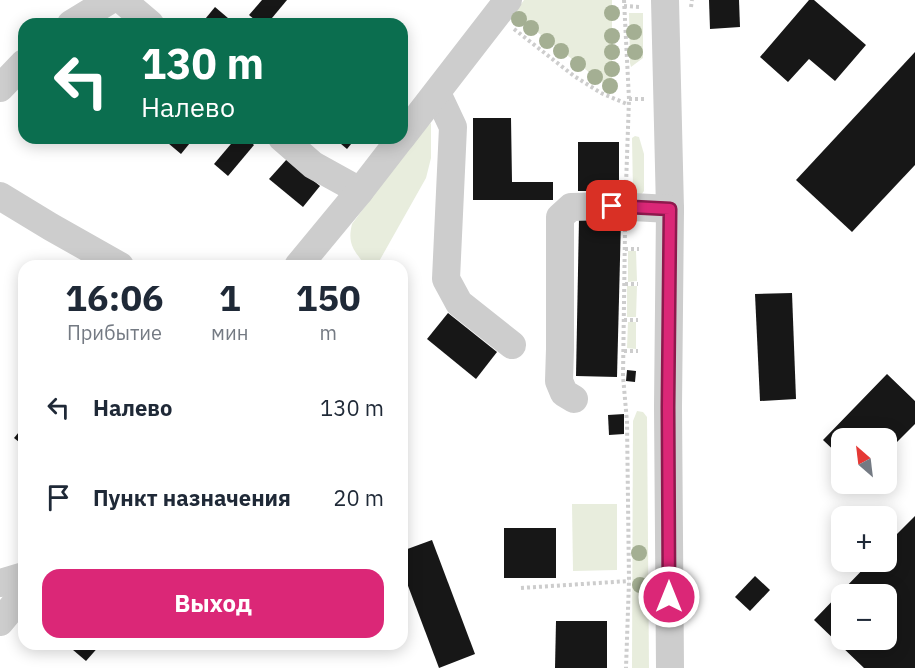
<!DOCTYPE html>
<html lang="ru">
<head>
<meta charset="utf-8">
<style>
	:root { --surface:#fff; --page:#f2f2f3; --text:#1f2937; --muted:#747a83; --accent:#db2777 }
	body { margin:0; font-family:"IBM Plex Sans",sans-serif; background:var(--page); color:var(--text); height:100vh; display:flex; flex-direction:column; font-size:22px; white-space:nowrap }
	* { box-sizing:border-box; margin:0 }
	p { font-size:20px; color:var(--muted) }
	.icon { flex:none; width:33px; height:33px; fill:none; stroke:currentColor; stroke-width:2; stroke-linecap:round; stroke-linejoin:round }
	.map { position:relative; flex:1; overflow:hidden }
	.drawer { position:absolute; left:18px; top:260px; width:390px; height:390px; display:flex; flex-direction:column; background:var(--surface); border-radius:18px; box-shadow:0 3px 15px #0003 }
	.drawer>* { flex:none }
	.hud { position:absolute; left:18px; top:18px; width:390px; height:126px; border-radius:18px; box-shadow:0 3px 15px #0003; background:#0b6e4f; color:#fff; overflow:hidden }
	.needle { width:39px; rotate:332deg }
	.fabs { position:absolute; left:831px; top:428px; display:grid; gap:12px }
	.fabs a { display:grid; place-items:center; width:66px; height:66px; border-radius:12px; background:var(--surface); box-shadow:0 3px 15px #0003; font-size:30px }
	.pin { position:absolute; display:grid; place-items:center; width:51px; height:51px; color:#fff; margin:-26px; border-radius:12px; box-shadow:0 3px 9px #0006 }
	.me { position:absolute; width:66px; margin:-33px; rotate:0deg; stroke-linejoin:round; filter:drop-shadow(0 0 4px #0008) }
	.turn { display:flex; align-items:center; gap:21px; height:126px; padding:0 24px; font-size:27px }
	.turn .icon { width:78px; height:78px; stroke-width:2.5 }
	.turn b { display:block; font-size:42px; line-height:51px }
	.eta { display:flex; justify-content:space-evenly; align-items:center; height:102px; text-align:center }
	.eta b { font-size:36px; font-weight:700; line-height:42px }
	.cta { display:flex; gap:12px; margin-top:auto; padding:12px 24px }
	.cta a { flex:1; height:69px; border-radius:18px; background:var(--accent); color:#fff; font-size:24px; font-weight:700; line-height:69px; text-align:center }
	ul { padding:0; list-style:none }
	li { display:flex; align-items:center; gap:18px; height:90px; padding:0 24px }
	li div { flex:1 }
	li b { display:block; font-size:22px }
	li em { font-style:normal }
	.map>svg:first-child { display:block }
</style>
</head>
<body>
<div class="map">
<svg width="915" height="668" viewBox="0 0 915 668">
	<rect width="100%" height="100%" fill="#fff"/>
	<g fill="#e8eddd">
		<polygon points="524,0 612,0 612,79 610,86 603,83 514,14"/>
		<polygon points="629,13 643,13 643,58 631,67 630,63"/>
		<path d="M 431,123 L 431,158 L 426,178 L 377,265 L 365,265 C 354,250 347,244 352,224 L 421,131 Z"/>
		<polygon points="635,136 639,137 644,154 644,191 641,195 635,195 633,192 632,138"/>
		<polygon points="628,251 636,251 637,281 628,282"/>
		<polygon points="627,286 637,286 636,317 627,317"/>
		<polygon points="628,322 636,322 636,349 627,348"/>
		<polygon points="637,411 643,412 647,417 649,668 632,668 633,421"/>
		<polygon points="572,504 617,504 617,570 573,571"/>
	</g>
	<g fill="#171717" fill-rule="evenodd">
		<polygon points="262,0 287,0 267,24 260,24 249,15"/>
		<polygon points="709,0 739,0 740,27 710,29"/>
		<polygon points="809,0 814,0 866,45 835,81 809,59 788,82 760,57"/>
		<polygon points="215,7 235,24 201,24"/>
		<polygon points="915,52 915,165 852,232 796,180"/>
		<polygon points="473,118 511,118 512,182 553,182 553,200 473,200"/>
		<polygon points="162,138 194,138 181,154"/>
		<polygon points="236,138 246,138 254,145 228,176 214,164"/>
		<polygon points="334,138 356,138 347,149"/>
		<rect x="578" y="142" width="41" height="49"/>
		<polygon points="287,159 320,186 303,207 269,179"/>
		<polygon points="579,219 621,220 617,377 576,376"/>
		<polygon points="792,293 796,399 760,401 755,294"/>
		<polygon points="448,313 497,352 476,379 427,339"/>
		<polygon points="627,370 636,371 635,382 626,381"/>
		<polygon points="887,374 915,401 915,424 886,453 886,438 842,438 842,458 823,440"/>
		<polygon points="624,414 624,434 609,435 608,415"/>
		<polygon points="24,426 24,446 14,438"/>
		<path d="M 915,516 L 915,668 L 864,668 L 814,620 L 871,561 L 886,561 L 886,545 ZM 842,594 L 886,594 L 886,639 L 842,639 Z"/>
		<rect x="504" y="528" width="52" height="50"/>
		<polygon points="432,540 475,654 439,668 402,570 402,551"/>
		<polygon points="755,576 770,590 750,611 735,597"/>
		<polygon points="556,621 607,621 607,668 555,668"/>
		<polygon points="66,644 101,644 86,661"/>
	</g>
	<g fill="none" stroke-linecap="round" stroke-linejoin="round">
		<g stroke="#cdcdcd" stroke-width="4" stroke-dasharray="3 3" stroke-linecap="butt">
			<polyline points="624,0 629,99 626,185"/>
			<polyline points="624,6 641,7"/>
			<polyline points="691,7 692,0"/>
			<polyline points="514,29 574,76 601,93 627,104"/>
			<polyline points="629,99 644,99"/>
			<polyline points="625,229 623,376 627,422 629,581 626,668"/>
			<polyline points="625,249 639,249"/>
			<polyline points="625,284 638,284"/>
			<polyline points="624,320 638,320"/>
			<polyline points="624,351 638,351"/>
			<polyline points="521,588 629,581"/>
		</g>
		<g stroke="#cdcdcd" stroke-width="28">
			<polyline points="122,0 150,24"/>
			<polyline points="665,0 670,209 668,407 670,668"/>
			<polyline points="71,24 110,0"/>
			<polyline points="0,88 24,63"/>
			<polyline points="437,93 453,127 446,279 459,303 512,345"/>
			<polyline points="402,137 508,0"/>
			<polyline points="282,138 313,165 360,191"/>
			<polyline points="0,196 51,227 120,266"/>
			<polyline points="298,266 360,191 401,138"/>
			<polyline points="574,399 564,393 559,381 560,349 560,217 571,207 613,206 670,209"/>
			<polyline points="0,583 24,576"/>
			<polyline points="0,622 24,593"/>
		</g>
	</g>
	<g fill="#a4af93">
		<circle cx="612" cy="13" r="8"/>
		<circle cx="519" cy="19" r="8"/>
		<circle cx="531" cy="28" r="8"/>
		<circle cx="634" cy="32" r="8"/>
		<circle cx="612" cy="36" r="8"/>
		<circle cx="547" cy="41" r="8"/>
		<circle cx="561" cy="51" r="8"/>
		<circle cx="612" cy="52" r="8"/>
		<circle cx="635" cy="52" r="8"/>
		<circle cx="578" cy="64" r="8"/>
		<circle cx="612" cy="69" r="8"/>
		<circle cx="595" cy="77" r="8"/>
		<circle cx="610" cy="86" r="8"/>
		<circle cx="639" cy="553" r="8"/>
		<circle cx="640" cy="585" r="8"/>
	</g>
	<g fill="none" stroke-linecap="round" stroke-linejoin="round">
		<defs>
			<polyline id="route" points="612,206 670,209 668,407 669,597"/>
		</defs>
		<use href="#route" stroke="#8e194d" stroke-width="15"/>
		<use href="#route" stroke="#db2777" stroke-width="10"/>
	</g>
</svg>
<div class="fabs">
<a><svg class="needle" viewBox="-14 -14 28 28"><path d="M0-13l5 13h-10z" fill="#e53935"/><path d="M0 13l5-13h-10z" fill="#747a83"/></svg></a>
<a>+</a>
<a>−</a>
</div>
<div class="pin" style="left:612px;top:206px;background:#d93025"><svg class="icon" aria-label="arrive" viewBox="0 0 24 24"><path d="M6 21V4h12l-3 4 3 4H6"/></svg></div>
<svg class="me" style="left:669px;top:597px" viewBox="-20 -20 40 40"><circle r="17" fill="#db2777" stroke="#fff" stroke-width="3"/><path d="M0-11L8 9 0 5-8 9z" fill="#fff"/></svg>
<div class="hud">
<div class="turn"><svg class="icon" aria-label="left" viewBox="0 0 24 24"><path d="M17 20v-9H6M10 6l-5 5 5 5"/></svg><div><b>130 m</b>Налево</div></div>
</div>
<section class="drawer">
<div class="eta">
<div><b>16:06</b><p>Прибытие</p></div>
<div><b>1</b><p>мин</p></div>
<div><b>150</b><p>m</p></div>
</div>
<ul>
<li><svg class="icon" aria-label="left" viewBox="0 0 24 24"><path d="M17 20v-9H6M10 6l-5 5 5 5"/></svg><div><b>Налево</b></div><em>130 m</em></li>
<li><svg class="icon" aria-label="arrive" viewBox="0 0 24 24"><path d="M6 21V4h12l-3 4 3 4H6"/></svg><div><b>Пункт назначения</b></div><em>20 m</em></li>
</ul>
<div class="cta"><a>Выход</a></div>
</section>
</div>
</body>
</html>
